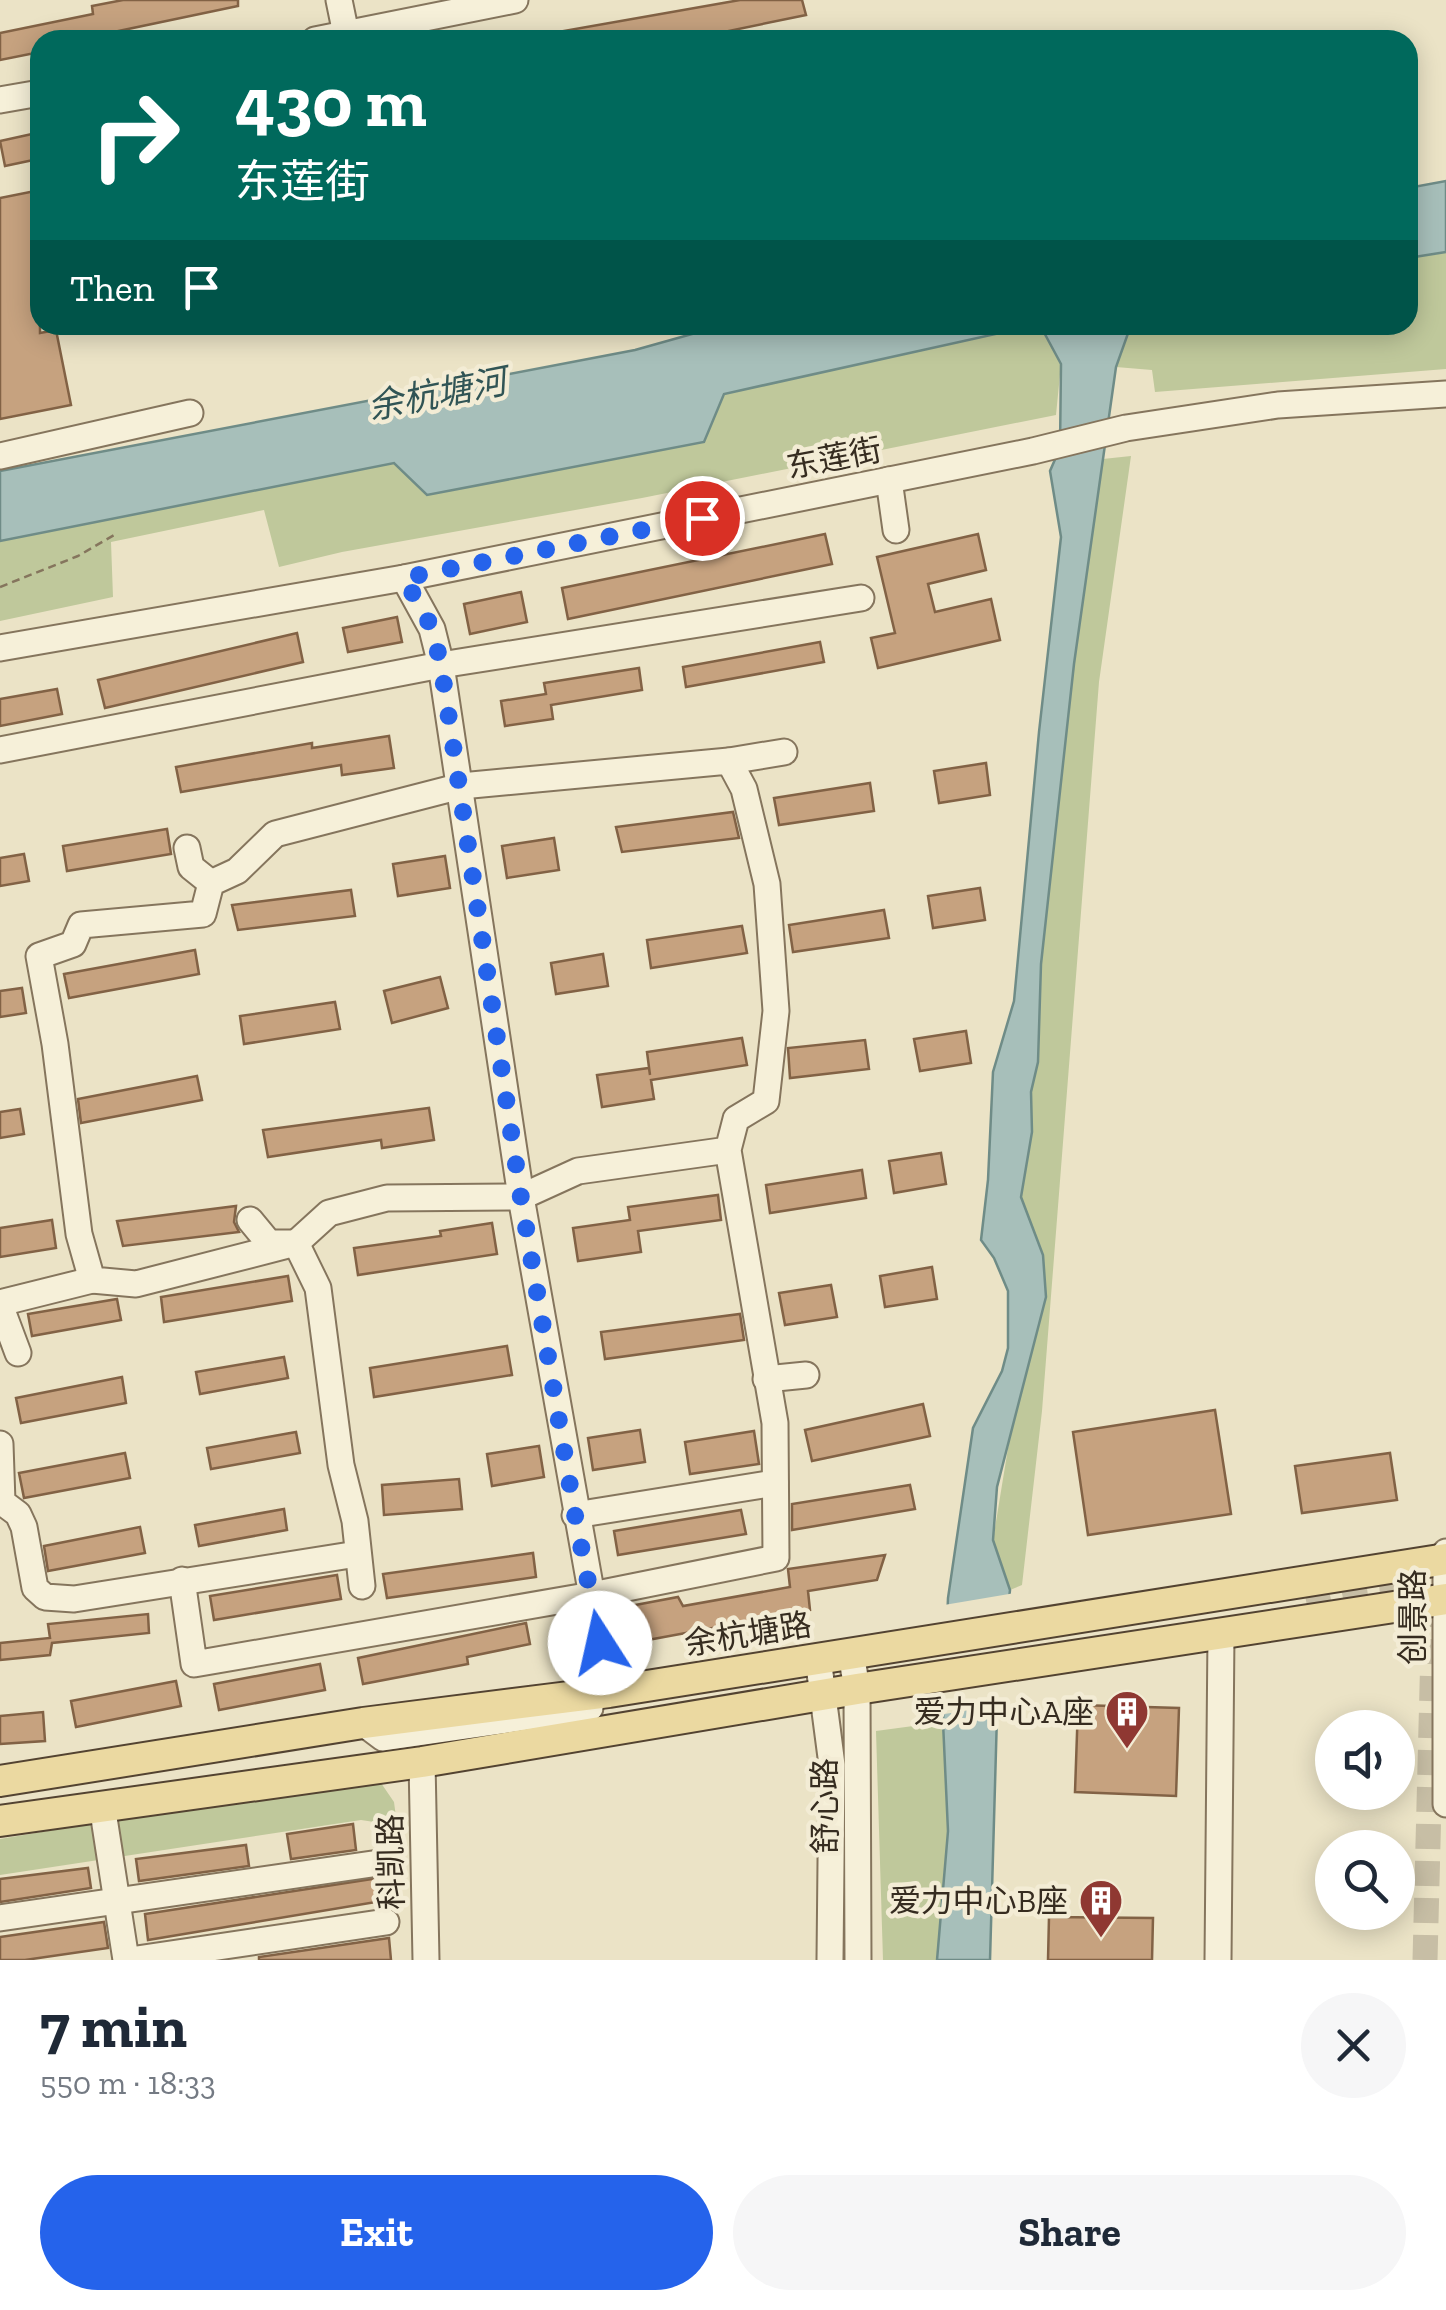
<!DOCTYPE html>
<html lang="en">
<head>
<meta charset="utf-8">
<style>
	:root { --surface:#fff; --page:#f6f6f7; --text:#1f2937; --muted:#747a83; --accent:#2563eb }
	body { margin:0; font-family:"Zilla Slab","Noto Sans SC",serif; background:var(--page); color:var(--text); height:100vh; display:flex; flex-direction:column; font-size:38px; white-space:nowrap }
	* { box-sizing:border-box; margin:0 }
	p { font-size:32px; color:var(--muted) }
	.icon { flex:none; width:55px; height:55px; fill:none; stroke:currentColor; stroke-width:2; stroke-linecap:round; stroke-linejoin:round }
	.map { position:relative; height:1960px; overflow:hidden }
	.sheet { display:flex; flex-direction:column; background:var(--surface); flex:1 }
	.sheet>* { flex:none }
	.guide { position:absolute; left:30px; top:30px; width:1388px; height:305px; border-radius:30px; box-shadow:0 5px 25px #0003; background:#00695c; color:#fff; overflow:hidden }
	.fabs { position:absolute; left:1315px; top:1710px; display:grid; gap:20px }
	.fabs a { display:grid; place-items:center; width:100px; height:100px; border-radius:50%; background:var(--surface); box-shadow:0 5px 25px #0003; font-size:50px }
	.pin { position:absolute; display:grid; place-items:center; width:85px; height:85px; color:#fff; margin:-42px; border:5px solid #fff; border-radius:50%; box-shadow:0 2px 10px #0007 }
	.me { position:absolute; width:110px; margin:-55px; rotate:350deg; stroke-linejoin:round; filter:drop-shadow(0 0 8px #0008) }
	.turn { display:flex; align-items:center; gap:35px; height:210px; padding:0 40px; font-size:45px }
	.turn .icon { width:130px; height:130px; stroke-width:2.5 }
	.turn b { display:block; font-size:70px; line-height:85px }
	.then { display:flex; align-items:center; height:95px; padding:0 40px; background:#0003; gap:20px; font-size:38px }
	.round { display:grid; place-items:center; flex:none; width:105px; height:105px; border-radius:52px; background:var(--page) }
	.summary { display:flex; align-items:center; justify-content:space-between; height:170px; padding:0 40px }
	h1 { font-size:60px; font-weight:800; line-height:75px }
	.button { display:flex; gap:20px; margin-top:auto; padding:20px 40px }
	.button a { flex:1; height:115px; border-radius:60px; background:var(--accent); color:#fff; font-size:40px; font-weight:800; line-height:115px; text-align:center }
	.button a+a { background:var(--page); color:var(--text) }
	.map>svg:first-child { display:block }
</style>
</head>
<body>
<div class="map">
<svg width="1446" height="1960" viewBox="0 0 1446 1960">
	<rect width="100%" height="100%" fill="#ebe3c6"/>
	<g fill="#bfc89b">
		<polygon points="1446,252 1446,369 1155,392 1152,370 1116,367 1131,325 1408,325 1408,258"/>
		<polygon points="1036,325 1040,325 1061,364 1056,415 642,498 342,552 279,567 264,510 111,542 113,597 0,621 0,541 724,394"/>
		<polygon points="1131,456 1099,682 1042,1411 1022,1585 1010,1590 993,1540 1011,1430 1046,1297 1043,1255 1021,1197 1032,1132 1031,1092 1038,1062 1041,964 1053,846 1074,664 1103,459"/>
		<polygon points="943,1722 948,1831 937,1960 883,1960 876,1731"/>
		<polygon points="381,1783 394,1802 399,1840 381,1823 361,1820 0,1875 0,1839 125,1818"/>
	</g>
	<g fill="#a7bfba" stroke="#6f8c87" stroke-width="2.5">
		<polygon points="1446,181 1446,252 1408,258 1408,188"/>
		<polygon points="724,325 1036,325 724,394 704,442 427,495 394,463 0,541 0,471 635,350"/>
		<polygon points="1040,325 1131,325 1116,367 1074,664 1041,964 1038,1062 1031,1092 1032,1132 1021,1197 1043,1255 1046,1297 997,1487 993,1540 1010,1590 997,1715 990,1960 937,1960 948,1831 943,1722 948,1598 973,1428 1002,1371 1008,1348 1008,1291 994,1258 981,1240 988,1180 993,1072 1014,1001 1039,732 1061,537 1050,471 1060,448 1061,364"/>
	</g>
	<polygon fill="#ebe3c6" points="1015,1593 1003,1705 938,1715 944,1605"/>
	<g fill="#c6a27f" stroke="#826245" stroke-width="2.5">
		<polygon points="123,0 238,0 238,6 90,37 91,40 40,40 40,52 0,60 0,33 93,14 92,6"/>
		<polygon points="740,0 802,0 806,15 685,40 558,40 558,32"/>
		<polygon points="32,134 38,159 5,166 0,141"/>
		<polygon points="40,190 40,246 36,247 40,267 40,333 56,330 71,405 0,419 0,198"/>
		<polygon points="825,534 832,564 568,619 562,588"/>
		<polygon points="978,534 986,570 928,584 935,612 991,599 1000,640 878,668 871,638 895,633 877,557"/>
		<polygon points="521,592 527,622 470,634 464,604"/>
		<polygon points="397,617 402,642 348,652 343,628"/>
		<polygon points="297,633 303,662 105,708 98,680"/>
		<polygon points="820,642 824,662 686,687 683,667"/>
		<polygon points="639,668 642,690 551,705 553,719 505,726 501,701 546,694 544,683"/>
		<polygon points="57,689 62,714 0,726 0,699"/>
		<polygon points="389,736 394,768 342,775 341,765 181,792 176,767 312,743 312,748"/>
		<polygon points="986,763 990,795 939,803 934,771"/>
		<polygon points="870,783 874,811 779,825 774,798"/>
		<polygon points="733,812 739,838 622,852 616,827"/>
		<polygon points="167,829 171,854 67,871 63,846"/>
		<polygon points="554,838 559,870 507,878 502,846"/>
		<polygon points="24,854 29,881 0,886 0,858"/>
		<polygon points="445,856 450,888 398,896 393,864"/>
		<polygon points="980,888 985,920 933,928 928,896"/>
		<polygon points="351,890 355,916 238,930 232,905"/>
		<polygon points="884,910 889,938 793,952 789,925"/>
		<polygon points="742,926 747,953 651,968 647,940"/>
		<polygon points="195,950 199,974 69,998 64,974"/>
		<polygon points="603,954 608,986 556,994 551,963"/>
		<polygon points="440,977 448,1008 392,1023 384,991"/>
		<polygon points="22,988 26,1013 0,1017 0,991"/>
		<polygon points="335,1002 340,1029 244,1044 240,1016"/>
		<polygon points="966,1031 971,1063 920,1071 914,1039"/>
		<polygon points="742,1038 747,1065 651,1080 654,1099 602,1107 597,1075 649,1068 650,1075 647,1052"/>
		<polygon points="865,1040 869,1069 790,1078 788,1048"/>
		<polygon points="197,1076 202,1100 81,1123 78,1099"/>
		<polygon points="429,1108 434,1140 382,1148 381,1140 268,1157 263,1130"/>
		<polygon points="20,1109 24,1134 0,1138 0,1112"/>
		<polygon points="941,1153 946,1184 894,1193 889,1161"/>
		<polygon points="862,1170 866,1198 770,1213 766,1185"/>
		<polygon points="718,1195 721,1220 638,1231 641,1252 578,1261 573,1228 630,1220 628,1207"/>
		<polygon points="236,1206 234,1222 239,1232 123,1246 117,1221"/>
		<polygon points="52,1220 56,1248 0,1257 0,1228"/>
		<polygon points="492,1223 497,1254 358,1275 354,1248 441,1236 440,1231"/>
		<polygon points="932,1267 937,1299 885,1307 880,1276"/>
		<polygon points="288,1276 292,1301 164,1322 161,1297"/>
		<polygon points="831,1285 837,1317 785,1325 779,1293"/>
		<polygon points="117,1299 121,1320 32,1336 28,1314"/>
		<polygon points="740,1314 744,1340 605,1359 601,1332"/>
		<polygon points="507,1346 512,1375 374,1397 370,1368"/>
		<polygon points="284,1357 288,1378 200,1394 196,1372"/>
		<polygon points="122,1377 126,1403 21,1423 16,1398"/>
		<polygon points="923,1404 930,1436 812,1461 805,1430"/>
		<polygon points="1215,1410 1231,1514 1088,1535 1073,1432"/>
		<polygon points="640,1430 645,1462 593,1470 588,1438"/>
		<polygon points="754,1431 759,1464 690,1474 685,1442"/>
		<polygon points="296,1432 300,1453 211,1469 207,1448"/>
		<polygon points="539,1446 544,1477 492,1486 487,1454"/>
		<polygon points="125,1453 130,1478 24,1498 19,1473"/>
		<polygon points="1390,1453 1397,1500 1302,1513 1295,1466"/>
		<polygon points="459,1479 462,1509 384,1515 382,1485"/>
		<polygon points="910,1485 915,1509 792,1530 792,1504"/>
		<polygon points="284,1509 287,1530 199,1546 195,1525"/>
		<polygon points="741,1510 746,1534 618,1555 614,1531"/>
		<polygon points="140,1527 145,1553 48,1571 44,1546"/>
		<polygon points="533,1553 536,1577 387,1598 383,1574"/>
		<polygon points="885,1555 877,1580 808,1591 810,1610 637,1642 630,1606 678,1597 683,1606 790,1587 788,1569"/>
		<polygon points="337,1575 341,1599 214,1620 210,1596"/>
		<polygon points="148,1614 149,1633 52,1643 50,1655 0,1660 0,1643 50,1638 48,1624"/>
		<polygon points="526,1623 530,1644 467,1657 468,1664 363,1684 358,1658"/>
		<polygon points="320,1664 325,1690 219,1710 214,1684"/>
		<polygon points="176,1681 181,1706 76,1727 71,1701"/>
		<polygon points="1078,1705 1179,1708 1176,1796 1075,1792"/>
		<polygon points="43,1712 45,1741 0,1744 0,1716"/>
		<polygon points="353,1824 356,1850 291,1859 287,1834"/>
		<polygon points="246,1845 249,1866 139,1881 136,1859"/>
		<polygon points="88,1868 91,1888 0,1902 0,1879"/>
		<polygon points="385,1877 388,1900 148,1940 145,1914"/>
		<polygon points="1049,1917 1153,1918 1152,1960 1048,1960"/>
		<polygon points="104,1922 108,1948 25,1960 0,1960 0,1937"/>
		<polygon points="389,1938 391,1960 259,1960 259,1957"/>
	</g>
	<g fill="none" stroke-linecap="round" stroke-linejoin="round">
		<g stroke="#c7bea5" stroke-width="25" stroke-dasharray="25 12" stroke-linecap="butt">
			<path d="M 1307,1606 C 1335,1601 1401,1580 1423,1600"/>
			<polyline points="1425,1960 1434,1610 1441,1603"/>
		</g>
		<defs>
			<g id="minor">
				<polyline points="339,0 346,34"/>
				<polyline points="315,40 515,0"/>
				<polyline points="0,100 40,93"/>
				<polyline points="0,456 190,413"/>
				<polyline points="889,480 896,530"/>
				<polyline points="404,578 432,629 441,665 521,1197 609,1692"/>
				<polyline points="0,648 404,578 1033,451 1126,428 1278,405 1446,394"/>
				<polyline points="0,750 441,665 861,598"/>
				<polyline points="729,761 784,752"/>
				<polyline points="187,848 191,867 211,883"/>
				<polyline points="250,1220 269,1243 296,1243 318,1288 341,1465 355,1521 362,1586"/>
				<polyline points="0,1303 92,1280"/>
				<polyline points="0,1305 18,1353"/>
				<polyline points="766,1379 806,1375"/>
				<polyline points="0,1444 2,1502 18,1514 24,1527 35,1588 45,1597 74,1599 357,1554"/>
				<polyline points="575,1515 775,1483"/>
				<polyline points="1446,1552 1446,1804"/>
				<polyline points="182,1580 194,1664 592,1595 776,1558 775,1423 728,1150 578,1171 521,1197 387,1198 329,1213 296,1243 136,1284 92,1280 79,1234 55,1044 39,956 73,944 81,925 203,914 211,883 237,871 275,834 461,786 729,761 744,789 767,884 776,1011 766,1101 736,1119 728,1150"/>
				<polyline points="851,1653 857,1689 858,1960"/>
				<polyline points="818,1658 832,1765 830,1960"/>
				<polyline points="363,1723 383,1738 590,1708"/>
				<polyline points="422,1762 426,1960"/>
				<polyline points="102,1805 126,1960"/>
				<polyline points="0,1918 379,1863"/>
				<polyline points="130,1960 386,1922"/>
				<polyline points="1218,1960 1221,1634"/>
			</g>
			<g id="major">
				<polyline points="0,1781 363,1723 609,1692 1446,1559"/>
				<polyline points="0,1821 422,1762 857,1689 1446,1599"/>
			</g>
		</defs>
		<use href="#minor" stroke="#85755d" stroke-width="29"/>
		<use href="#major" stroke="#534331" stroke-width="34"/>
		<polyline stroke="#85755d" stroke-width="2.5" stroke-dasharray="8 5" stroke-linecap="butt" points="0,587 78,556 116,534"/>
		<use href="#minor" stroke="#f6f0d9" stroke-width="25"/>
		<use href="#major" stroke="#ebd9a1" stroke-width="30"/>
	</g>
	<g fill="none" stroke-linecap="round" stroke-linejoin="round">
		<polyline stroke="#2563eb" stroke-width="18" stroke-dasharray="0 32.4" points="600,1643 575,1515 521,1198 441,665 432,628 404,578 702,518"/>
	</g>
	<defs>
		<symbol id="building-pin" viewBox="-11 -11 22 30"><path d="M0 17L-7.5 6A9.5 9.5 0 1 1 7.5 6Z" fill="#8f3832" stroke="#f3ecd5"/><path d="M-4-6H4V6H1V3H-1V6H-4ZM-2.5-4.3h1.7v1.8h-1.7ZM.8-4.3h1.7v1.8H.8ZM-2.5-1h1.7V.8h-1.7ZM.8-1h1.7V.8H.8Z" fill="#fff"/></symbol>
	</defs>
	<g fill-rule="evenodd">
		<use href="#building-pin" x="1102" y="1687" width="50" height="68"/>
		<use href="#building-pin" x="1076" y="1876" width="50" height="68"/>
	</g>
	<g text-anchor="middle" stroke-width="9" stroke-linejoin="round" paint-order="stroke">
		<g font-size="32" fill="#362c20" stroke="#f3ecd5">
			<text transform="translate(834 458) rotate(-11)" y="11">东莲街</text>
			<text transform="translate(1413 1617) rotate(-90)" y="11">创景路</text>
			<text transform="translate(748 1634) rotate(-9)" y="11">余杭塘路</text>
			<text transform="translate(825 1806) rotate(-90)" y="11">舒心路</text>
			<text transform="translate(391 1862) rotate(-91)" y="11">科凯路</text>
		</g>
		<g font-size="32" fill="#362c20" stroke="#f3ecd5" text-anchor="end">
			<text x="1094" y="1723">爱力中心A座</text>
			<text x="1068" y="1912">爱力中心B座</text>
		</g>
		<g font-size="35" font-style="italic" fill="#305455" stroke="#f3ecd5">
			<text transform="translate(437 394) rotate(-11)" y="12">余杭塘河</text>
		</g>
	</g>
</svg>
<div class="fabs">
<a><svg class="icon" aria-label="sound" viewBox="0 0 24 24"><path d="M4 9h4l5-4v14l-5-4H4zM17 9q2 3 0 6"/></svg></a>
<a><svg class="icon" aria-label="search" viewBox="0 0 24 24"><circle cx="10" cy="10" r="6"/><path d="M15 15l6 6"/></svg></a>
</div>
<div class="pin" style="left:702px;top:518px;background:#d93025"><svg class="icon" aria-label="arrive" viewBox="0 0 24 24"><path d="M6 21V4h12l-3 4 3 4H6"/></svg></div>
<svg class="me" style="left:600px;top:1643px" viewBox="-20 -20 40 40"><circle r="19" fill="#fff"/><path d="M0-13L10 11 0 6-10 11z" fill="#2563eb"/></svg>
<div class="guide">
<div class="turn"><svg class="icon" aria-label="right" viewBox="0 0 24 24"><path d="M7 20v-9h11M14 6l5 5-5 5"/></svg><div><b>430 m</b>东莲街</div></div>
<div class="then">Then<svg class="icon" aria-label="arrive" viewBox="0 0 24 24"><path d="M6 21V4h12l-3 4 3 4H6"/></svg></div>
</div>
</div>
<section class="sheet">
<div class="summary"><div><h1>7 min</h1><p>550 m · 18:33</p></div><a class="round"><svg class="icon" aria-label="close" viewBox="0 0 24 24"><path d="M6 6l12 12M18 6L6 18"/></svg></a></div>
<div class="button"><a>Exit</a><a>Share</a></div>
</section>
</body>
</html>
